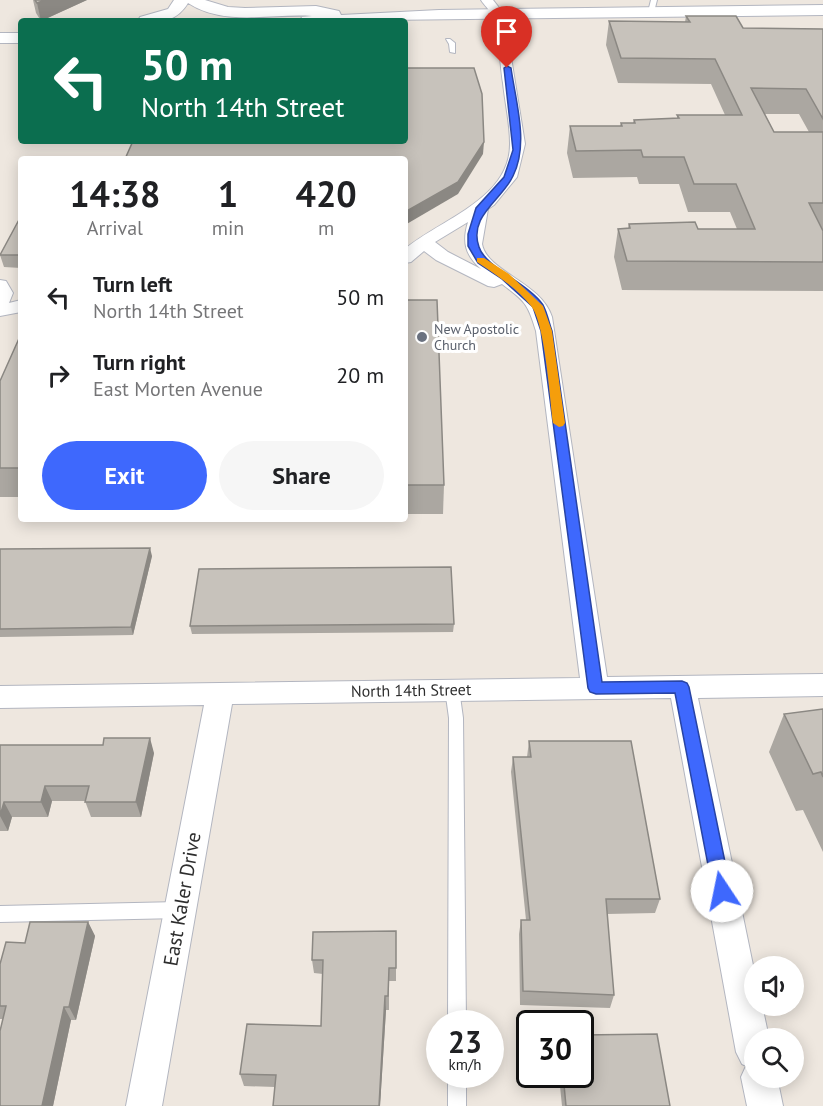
<!DOCTYPE html>
<html lang="en">
<head>
<meta charset="utf-8">
<style>
	:root { --surface:#fff; --page:#f6f6f6; --text:#202124; --muted:#757577; --accent:#3e68fd }
	body { margin:0; font-family:"PT Sans",sans-serif; background:var(--page); color:var(--text); height:100vh; display:flex; flex-direction:column; font-size:22px; white-space:nowrap }
	* { box-sizing:border-box; margin:0 }
	p { font-size:20px; color:var(--muted) }
	.icon { flex:none; width:33px; height:33px; fill:none; stroke:currentColor; stroke-width:2; stroke-linecap:round; stroke-linejoin:round }
	.map { position:relative; flex:1; overflow:hidden }
	.details { position:absolute; left:18px; top:156px; width:390px; height:366px; display:flex; flex-direction:column; background:var(--surface); border-radius:6px; box-shadow:0 3px 15px #0003 }
	.details>* { flex:none }
	.top-card { position:absolute; left:18px; top:18px; width:390px; height:126px; border-radius:6px; box-shadow:0 3px 15px #0003; background:#0b6e4f; color:#fff; overflow:hidden }
	.tools { position:absolute; left:744px; top:956px; display:grid; gap:12px }
	.tools a { display:grid; place-items:center; width:60px; height:60px; border-radius:50%; background:var(--surface); box-shadow:0 3px 15px #0003; font-size:30px }
	.speed { position:absolute; left:426px; top:1010px; display:flex; gap:12px; font-size:30px; font-weight:700; text-align:center }
	.speed>* { display:grid; place-content:center; width:78px; height:78px; border-radius:50%; background:var(--surface); box-shadow:0 3px 15px #0003; line-height:1 }
	.speed small { font-size:15px; font-weight:400 }
	.speed .limit { border:3px solid #111; border-radius:9px; background:#fff; color:#111 }
	.pin { position:absolute; display:grid; place-items:center; width:51px; height:51px; color:#fff; margin:-62px -26px; border-radius:50% 50% 50% 0; rotate:-45deg; box-shadow:0 0 6px #0007 }
	.pin .icon { rotate:45deg }
	.me { position:absolute; width:66px; margin:-33px; rotate:349deg; stroke-linejoin:round; filter:drop-shadow(0 0 4px #0008) }
	.turn { display:flex; align-items:center; gap:21px; height:126px; padding:0 24px; font-size:27px }
	.turn .icon { width:78px; height:78px; stroke-width:2.5 }
	.turn b { display:block; font-size:42px; line-height:51px }
	.eta { display:flex; justify-content:space-evenly; align-items:center; height:102px; text-align:center }
	.eta b { font-size:36px; font-weight:600; line-height:42px }
	.cta { display:flex; gap:12px; margin-top:auto; padding:12px 24px }
	.cta a { flex:1; height:69px; border-radius:36px; background:var(--accent); color:#fff; font-size:24px; font-weight:600; line-height:69px; text-align:center }
	.cta a+a { background:var(--page); color:var(--text) }
	ul { padding:0; list-style:none }
	li { display:flex; align-items:center; gap:18px; height:78px; padding:0 24px }
	li div { flex:1 }
	li b { display:block; font-size:22px }
	li em { font-style:normal }
	.map>svg:first-child { display:block }
</style>
</head>
<body>
<div class="map">
<svg width="823" height="1106" viewBox="0 0 823 1106">
	<rect width="100%" height="100%" fill="#eee7df"/>
	<g fill="none" stroke-linecap="round" stroke-linejoin="round">
		<defs>
			<g id="lane">
				<polygon points="651,0 657,0 654,12 651,14 648,12"/>
				<polygon points="446,39 450,39 455,43 455,53 450,52 449,44"/>
				<polygon points="452,684 457,685 459,689 463,718 466,1023 448,1023 449,718 445,689 447,685"/>
				<polygon points="179,902 185,905 187,910 185,915 179,918 0,922 0,906"/>
				<rect x="448" y="1074" width="18" height="32"/>
			</g>
			<g id="street">
				<path d="M 481,0 L 493,0 L 504,14 L 525,144 L 517,177 L 494,205 L 488,209 L 482,244 C 487,272 541,282 552,317 L 607,677 L 823,674 L 823,696 L 698,698 L 754,970 L 754,1005 L 762,1005 L 769,1038 L 754,1038 L 754,1077 L 777,1077 L 783,1106 L 747,1106 L 741,1077 L 746,1066 L 742,1064 L 736,1052 L 671,698 L 232,704 L 162,1106 L 126,1106 L 204,705 L 0,708 L 0,686 L 580,678 L 536,331 C 528,304 525,301 502,284 L 494,287 L 488,286 L 436,260 L 424,251 L 411,262 L 405,263 L 405,249 C 441,219 511,199 510,143 C 510,123 505,103 503,83 C 500,65 499,31 492,15 C 490,10 484,5 481,0 ZM 468,222 C 462,242 465,255 481,269 L 448,252 L 435,242 Z"/>
				<polygon points="0,280 6,281 13,293 9,303 21,300 21,312 0,316"/>
			</g>
			<g id="secondary">
				<path d="M 174,0 L 205,0 L 228,7 L 245,8 L 316,6 L 339,11 L 341,15 L 439,10 L 823,5 L 823,15 L 300,21 L 302,17 L 312,16 C 271,13 225,27 188,3 C 175,24 160,21 138,21 L 140,17 L 168,9 Z"/>
				<rect x="0" y="33" width="21" height="10"/>
			</g>
		</defs>
		<use href="#lane" stroke="#b3b6c0" stroke-width="2"/>
		<use href="#street" stroke="#b3b6c0" stroke-width="2"/>
		<use href="#secondary" stroke="#b3b6c0" stroke-width="2"/>
		<use href="#lane" fill="#fff" fill-rule="evenodd"/>
		<use href="#street" fill="#fff" fill-rule="evenodd"/>
		<use href="#secondary" fill="#fff" fill-rule="evenodd"/>
	</g>
	<g fill="#aba7a1" fill-rule="evenodd">
		<polygon points="33,0 87,0 41,21 36,13"/>
		<path d="M 686,16 L 743,28 L 823,29 L 823,291 L 622,290 L 614,257 L 618,229 L 628,228 L 629,224 L 698,229 L 737,229 L 730,212 L 688,212 L 679,184 L 639,184 L 637,177 L 573,178 L 567,153 L 570,126 L 620,126 L 621,123 L 633,123 L 634,120 L 677,118 L 677,115 L 725,115 L 711,84 L 618,83 L 606,45 L 609,21 L 685,22 ZM 765,114 L 799,114 L 809,132 L 774,132 Z"/>
		<polygon points="21,216 21,268 4,267 0,255"/>
		<polygon points="405,300 444,485 443,514 405,514"/>
		<polygon points="21,334 21,497 0,497 0,381"/>
		<polygon points="0,549 152,556 133,635 0,637"/>
		<polygon points="454,624 453,632 192,634 190,626"/>
		<polygon points="823,709 823,852 803,810 796,811 769,752 784,714"/>
		<polygon points="529,741 660,899 655,913 607,914 614,995 610,1008 520,1005 519,934 521,920 526,920 511,772 513,757 527,757"/>
		<polygon points="0,745 154,753 141,817 91,817 85,801 52,801 48,817 12,817 8,831 0,831"/>
		<polygon points="88,922 95,936 76,1020 71,1020 53,1106 0,1106 3,1019 0,1019 0,964 25,943"/>
		<polygon points="396,931 396,981 389,981 389,1010 386,1010 380,1106 273,1106 275,1087 244,1086 240,1074 321,1026 323,974 314,973 312,960"/>
		<polygon points="582,1035 670,1106 562,1106 559,1076 559,1074 580,1074 580,1042"/>
	</g>
	<g fill="#8b8883">
		<polygon points="45,0 87,0 41,21 37,3"/>
		<polygon points="484,142 483,154 458,194 405,225 405,212"/>
		<polygon points="150,548 152,556 133,635 131,627"/>
		<polygon points="150,738 154,753 141,817 136,802"/>
		<polygon points="45,786 52,801 48,817 41,802"/>
		<polygon points="4,802 12,817 8,831 0,816"/>
		<polygon points="88,922 95,936 76,1020 69,1007"/>
		<polygon points="385,996 386,1010 380,1106 379,1106"/>
		<polygon points="64,1007 71,1020 53,1106 42,1106"/>
	</g>
	<g fill="#c7c2bb" stroke="#8b8883" stroke-width="1.5">
		<polygon points="35,0 45,0 37,3"/>
		<polygon points="686,16 736,16 743,28 823,29 823,119 806,89 751,88 774,132 823,132 823,203 809,203 823,231 823,262 627,261 618,229 630,228 629,224 695,222 698,229 755,229 736,184 694,184 684,157 643,157 641,150 576,151 570,126 622,126 621,123 635,123 634,120 679,118 677,115 742,115 715,59 621,58 609,21 690,22"/>
		<polygon points="405,68 474,68 482,94 484,142 458,182 405,212 405,159 125,159 133,141 405,141"/>
		<polygon points="21,216 21,255 0,255"/>
		<polygon points="405,300 437,300 444,485 405,485"/>
		<polygon points="21,334 21,468 0,468 0,381"/>
		<polygon points="150,548 131,627 0,629 0,549"/>
		<polygon points="451,567 454,624 190,626 199,569"/>
		<polygon points="823,709 823,777 821,772 813,774 784,714"/>
		<polygon points="104,738 150,738 136,802 85,802 89,786 45,786 41,802 4,802 0,816 0,745 103,745"/>
		<polygon points="529,741 631,741 660,899 606,899 614,995 523,991 521,920 530,920 513,757 531,757"/>
		<polygon points="30,922 88,922 69,1007 64,1007 42,1106 0,1106 0,1031 6,1006 0,1006 0,964 6,942 25,943"/>
		<polygon points="396,931 396,968 389,968 388,996 385,996 379,1106 273,1106 276,1075 240,1074 247,1024 321,1026 323,960 312,960 313,932"/>
		<polygon points="657,1034 670,1106 566,1106 563,1074 580,1074 580,1064 586,1064 582,1035"/>
	</g>
	<path fill="#3e68fd" stroke="#2844a4" stroke-width="1.5" d="M 507,66 L 511,68 C 516,103 529,144 513,176 C 502,200 468,216 479,247 C 485,267 529,284 543,305 C 547,312 549,323 552,331 L 602,682 L 682,681 L 687,683 L 689,687 L 731,891 L 729,896 L 722,899 L 716,896 L 713,891 L 675,693 L 596,694 L 590,692 L 588,688 L 541,331 L 533,307 L 502,279 L 478,263 L 468,246 L 468,234 L 476,208 L 504,177 L 513,150 L 504,68 Z"/>
	<path fill="#f59e0b" d="M 477,258 L 484,258 L 509,274 L 543,306 L 552,331 L 565,423 L 563,426 L 559,427 L 553,423 C 550,399 545,322 531,306 C 517,288 496,275 477,262 Z"/>
	<circle fill="#6b7280" stroke="#fff" stroke-width="2" cx="422" cy="337" r="6"/>
	<g text-anchor="middle" stroke-width="6" stroke-linejoin="round" paint-order="stroke">
		<g font-size="14" fill="#5b616d" stroke="#fff" text-anchor="start">
			<text x="434" y="334">New Apostolic<tspan x="434" dy="16">Church</tspan></text>
		</g>
		<g font-size="16" fill="#2d2d2d" stroke="#fff">
			<text transform="translate(411 690) rotate(-1)" y="6">North 14th Street</text>
		</g>
		<g font-size="20" fill="#2d2d2d" stroke="#fff">
			<text transform="translate(182 899) rotate(-80)" y="7">East Kaler Drive</text>
		</g>
	</g>
</svg>
<div class="tools">
<a><svg class="icon" aria-label="sound" viewBox="0 0 24 24"><path d="M4 9h4l5-4v14l-5-4H4zM17 9q2 3 0 6"/></svg></a>
<a><svg class="icon" aria-label="search" viewBox="0 0 24 24"><circle cx="10" cy="10" r="6"/><path d="M15 15l6 6"/></svg></a>
</div>
<div class="speed"><div>23<small>km/h</small></div><div class="limit">30</div></div>
<div class="pin" style="left:507px;top:68px;background:#d93025"><svg class="icon" aria-label="arrive" viewBox="0 0 24 24"><path d="M6 21V4h12l-3 4 3 4H6"/></svg></div>
<svg class="me" style="left:722px;top:891px" viewBox="-20 -20 40 40"><circle r="19" fill="#fff"/><path d="M0-13L10 11 0 6-10 11z" fill="#3e68fd"/></svg>
<div class="top-card">
<div class="turn"><svg class="icon" aria-label="left" viewBox="0 0 24 24"><path d="M17 20v-9H6M10 6l-5 5 5 5"/></svg><div><b>50 m</b>North 14th Street</div></div>
</div>
<section class="details">
<div class="eta">
<div><b>14:38</b><p>Arrival</p></div>
<div><b>1</b><p>min</p></div>
<div><b>420</b><p>m</p></div>
</div>
<ul>
<li><svg class="icon" aria-label="left" viewBox="0 0 24 24"><path d="M17 20v-9H6M10 6l-5 5 5 5"/></svg><div><b>Turn left</b><p>North 14th Street</p></div><em>50 m</em></li>
<li><svg class="icon" aria-label="right" viewBox="0 0 24 24"><path d="M7 20v-9h11M14 6l5 5-5 5"/></svg><div><b>Turn right</b><p>East Morten Avenue</p></div><em>20 m</em></li>
</ul>
<div class="cta"><a>Exit</a><a>Share</a></div>
</section>
</div>
</body>
</html>
